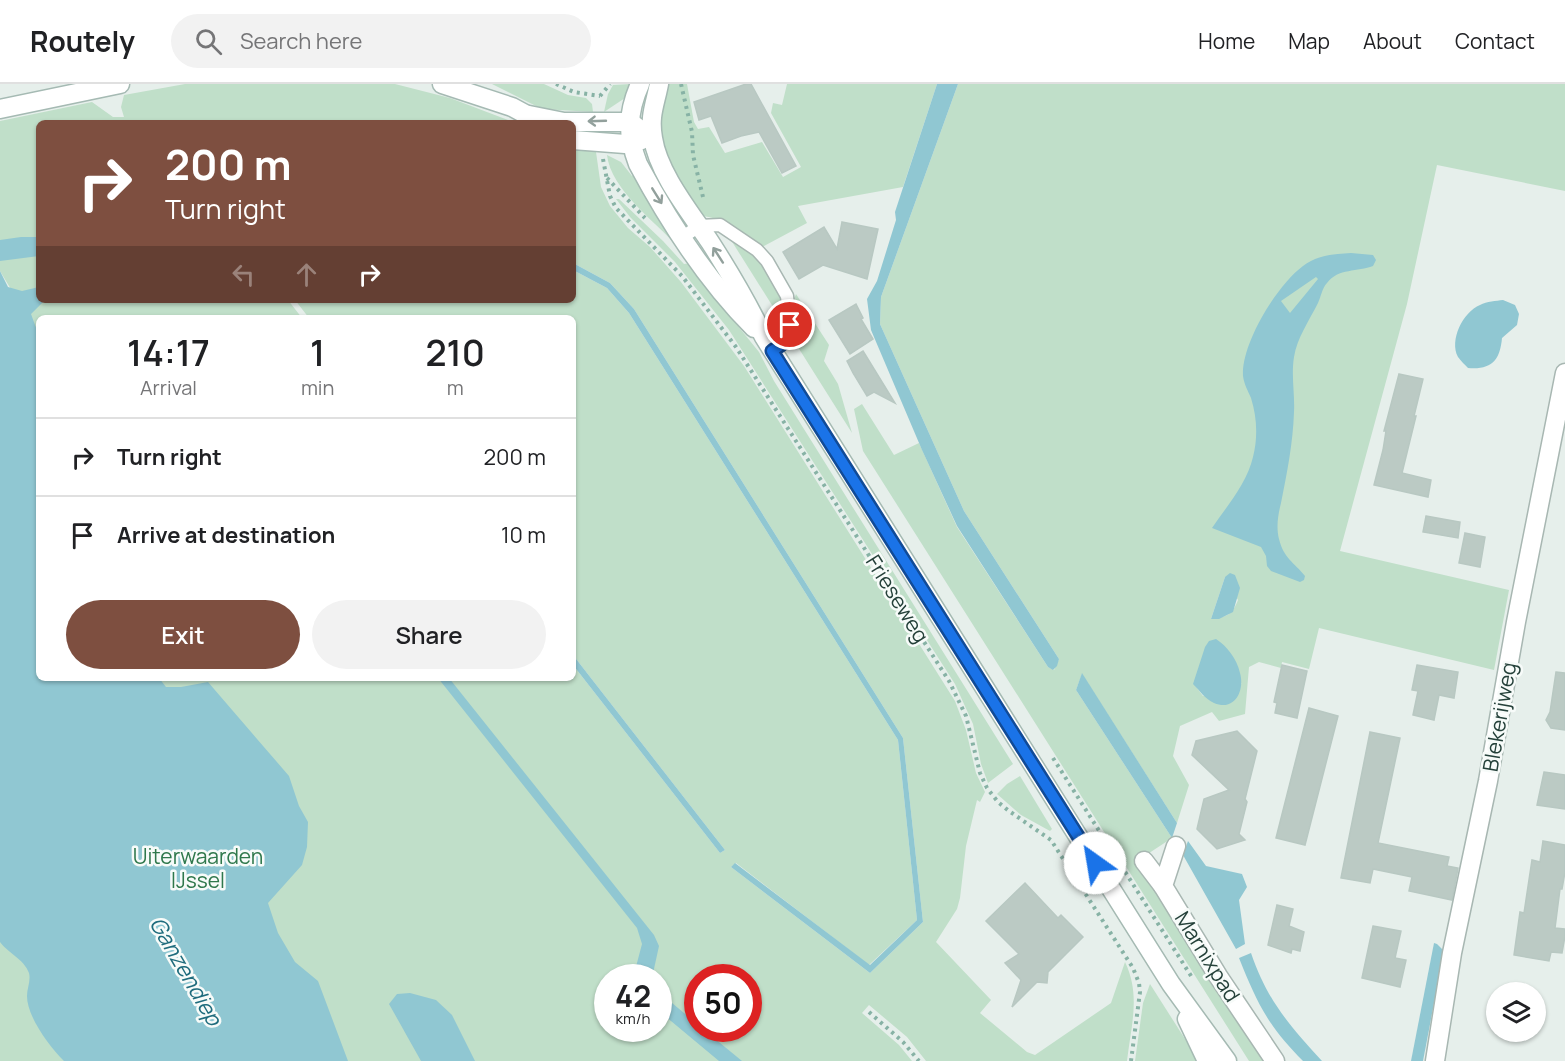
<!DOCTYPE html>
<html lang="en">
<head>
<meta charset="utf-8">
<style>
	:root { --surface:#fff; --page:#f2f2f2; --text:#202124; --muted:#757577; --line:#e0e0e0; --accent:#7e4f40 }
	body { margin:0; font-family:Manrope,sans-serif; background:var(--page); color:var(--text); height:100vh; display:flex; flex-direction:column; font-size:22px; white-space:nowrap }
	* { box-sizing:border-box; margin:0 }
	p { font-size:20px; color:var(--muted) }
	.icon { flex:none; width:33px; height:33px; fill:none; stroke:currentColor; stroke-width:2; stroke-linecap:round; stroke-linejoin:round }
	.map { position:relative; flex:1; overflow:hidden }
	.details { position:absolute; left:36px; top:231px; width:540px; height:366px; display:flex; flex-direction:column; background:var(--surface); border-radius:9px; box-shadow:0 2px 4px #0004 }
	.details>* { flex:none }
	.top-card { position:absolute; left:36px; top:36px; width:540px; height:183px; border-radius:9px; box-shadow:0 2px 4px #0004; background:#7e4f40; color:#fff; overflow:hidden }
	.controls { position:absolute; left:1486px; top:898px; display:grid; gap:12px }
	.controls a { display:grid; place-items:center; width:60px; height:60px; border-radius:50%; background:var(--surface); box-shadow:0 2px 4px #0004; font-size:30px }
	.speed { position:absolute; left:594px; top:880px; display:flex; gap:12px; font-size:30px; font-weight:700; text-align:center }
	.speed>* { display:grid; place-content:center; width:78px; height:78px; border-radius:50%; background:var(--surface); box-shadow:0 2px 4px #0004; line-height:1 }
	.speed small { font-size:15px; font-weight:400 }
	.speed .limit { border:9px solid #d22; background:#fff; color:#111 }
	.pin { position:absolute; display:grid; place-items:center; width:51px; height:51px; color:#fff; margin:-26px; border:3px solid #fff; border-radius:50%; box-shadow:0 2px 6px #0007 }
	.me { position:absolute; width:66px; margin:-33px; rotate:328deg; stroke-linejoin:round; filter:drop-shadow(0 0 4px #0008) }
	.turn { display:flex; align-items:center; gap:21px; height:126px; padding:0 30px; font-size:27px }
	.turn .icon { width:78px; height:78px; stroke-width:2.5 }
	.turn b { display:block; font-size:42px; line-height:51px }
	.lanes { display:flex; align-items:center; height:57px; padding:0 30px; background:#0003; justify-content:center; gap:30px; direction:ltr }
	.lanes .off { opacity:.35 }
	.eta { display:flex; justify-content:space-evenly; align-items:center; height:102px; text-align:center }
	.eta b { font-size:36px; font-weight:600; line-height:42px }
	.cta { display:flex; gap:12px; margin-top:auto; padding:12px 30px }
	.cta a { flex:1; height:69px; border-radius:36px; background:var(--accent); color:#fff; font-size:24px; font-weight:600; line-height:69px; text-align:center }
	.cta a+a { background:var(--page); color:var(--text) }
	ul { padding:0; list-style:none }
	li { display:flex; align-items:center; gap:18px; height:78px; padding:0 30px; border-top:2px solid var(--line) }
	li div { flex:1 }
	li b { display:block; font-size:22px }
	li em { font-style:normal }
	header { display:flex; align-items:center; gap:36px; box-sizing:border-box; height:84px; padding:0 30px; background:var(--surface); border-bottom:2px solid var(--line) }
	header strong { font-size:28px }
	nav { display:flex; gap:33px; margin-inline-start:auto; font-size:21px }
	.search { width:420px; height:54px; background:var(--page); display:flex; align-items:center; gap:15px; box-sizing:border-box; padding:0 21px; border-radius:33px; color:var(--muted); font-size:22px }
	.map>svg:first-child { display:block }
</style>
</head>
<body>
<header>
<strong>Routely</strong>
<div class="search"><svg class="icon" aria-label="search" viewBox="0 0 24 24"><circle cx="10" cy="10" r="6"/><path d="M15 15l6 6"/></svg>Search here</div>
<nav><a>Home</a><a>Map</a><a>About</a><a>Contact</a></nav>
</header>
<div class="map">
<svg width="1565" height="977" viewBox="0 0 1565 977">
	<rect width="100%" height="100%" fill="#e6efeb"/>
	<g fill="#c0dfc9" fill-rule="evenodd">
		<polygon points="185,0 395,0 450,14 516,39 39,39 39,216 288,216 302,234 39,234 39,252 0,187 0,37 92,18 113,33 124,33 121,23 124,11"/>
		<polygon points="492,0 544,0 568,11 586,14 592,20 593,28 542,25"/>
		<polygon points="631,0 625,14 604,28 608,10 613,1"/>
		<path d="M 667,0 L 687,0 L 694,38 L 698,45 L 709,43 L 725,69 L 762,58 L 783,93 L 801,83 L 771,29 L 773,19 L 782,21 L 787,0 L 937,0 L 903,103 L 798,122 L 807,139 L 764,162 L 761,163 C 743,149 725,135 703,132 C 684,102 656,70 661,32 C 662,21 665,10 667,0 Z"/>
		<path d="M 958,0 L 1565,0 L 1565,107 L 1437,81 L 1407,220 L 1340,467 L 1509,506 L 1494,586 L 1319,544 L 1309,585 L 1282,578 L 1281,584 L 1259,578 L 1249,583 L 1245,630 L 1219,637 L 1212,628 L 1180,642 L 1173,672 L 1189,701 L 1177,739 L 1082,590 L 1076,606 L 1172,754 L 1137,777 L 1269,977 L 1249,977 L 863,367 L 854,325 L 862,320 L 894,371 L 919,359 L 957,443 L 1048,583 L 1054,586 L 1059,575 L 964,427 L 880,240 L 881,213 ZM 1225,493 L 1238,516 C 1232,531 1227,533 1211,535 ZM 1242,599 L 1203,612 L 1194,600 Z"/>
		<path d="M 573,62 L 596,68 L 601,103 L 610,122 L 628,144 L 650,163 L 681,198 L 744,282 L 955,617 L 966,646 L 976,689 L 985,708 L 980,718 L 977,716 L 966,762 L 960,814 L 957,825 L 936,858 L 991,916 L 980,929 L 1027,968 L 1035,971 L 1111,919 L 1125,878 C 1141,911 1131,942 1127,977 L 926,977 L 907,953 L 869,921 L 862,929 L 899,961 L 912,977 L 0,977 L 0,662 L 94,594 L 573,594 L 573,581 L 720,769 L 725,766 L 573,571 L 573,234 L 309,234 L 295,216 L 573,216 L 573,186 L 607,204 L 629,229 L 898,656 L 917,836 L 869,881 L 736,779 L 731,783 L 870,889 L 923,838 L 903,654 L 634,225 L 610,199 L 573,179 ZM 608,894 L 658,894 L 658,945 L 608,945 ZM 698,894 L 748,894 L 748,945 L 698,945 Z"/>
		<path d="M 607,71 L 621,78 L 632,92 L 635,90 L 678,163 C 655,137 611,106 607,71 Z"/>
		<polygon points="616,115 619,115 663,157 684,180 691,179 716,215 759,268 774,297 1013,680 988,699 981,680 973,640 955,600 729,246 675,178 630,133"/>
		<polygon points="731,156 760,175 781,211 785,242"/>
		<polygon points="796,210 829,261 824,277 838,300 852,349 796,260 792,220"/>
		<polygon points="1020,692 1052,745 1050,747 1021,731 997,710 1007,700"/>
		<polygon points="1150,900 1199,977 1135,977 1143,919"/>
	</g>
	<g fill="#90c7d2" fill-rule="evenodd">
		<polygon points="937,0 958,0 881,213 880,240 964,427 1059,575 1057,582 1053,586 1048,583 957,442 922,366 871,246 867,215 877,197 896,136 895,128"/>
		<polygon points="21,153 39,153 39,172 0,177 0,156"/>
		<path d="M 1351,169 L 1373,171 L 1376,176 L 1373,182 C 1358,188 1338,184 1327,199 C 1322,204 1321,213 1318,219 C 1309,237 1297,254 1294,273 C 1291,292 1295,310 1294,328 C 1293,359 1287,389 1281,419 C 1278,431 1276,443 1279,455 C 1284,475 1294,478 1305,492 L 1304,496 L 1300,498 L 1271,487 L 1267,482 L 1266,472 L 1261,463 L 1212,444 C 1227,422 1247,399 1253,373 C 1258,353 1257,333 1251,314 C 1248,307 1244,300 1243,292 C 1241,260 1277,201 1303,182 C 1317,171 1334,170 1351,169 ZM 1316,193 L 1318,195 L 1290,229 L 1281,217 Z"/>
		<polygon points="573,179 610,199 634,225 903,654 923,838 870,889 731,783 735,779 870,881 917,836 898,656 629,229 607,204 573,186"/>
		<path d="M 0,187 L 8,203 L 22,207 L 39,203 L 39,216 L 45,216 L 31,230 L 39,252 L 39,594 L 159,594 L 166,603 L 181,603 L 208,598 L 289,692 L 299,722 L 308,738 L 307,763 L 302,781 L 268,819 L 278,849 L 295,878 L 318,897 L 348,977 L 64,977 C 50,963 27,933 27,912 C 27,904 31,897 29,889 C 24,875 8,869 0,858 Z"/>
		<path d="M 1503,216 L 1515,221 L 1519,230 L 1517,241 L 1502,254 C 1500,276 1492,286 1468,284 C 1465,281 1461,277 1458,273 C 1449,256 1463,228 1480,221 C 1487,217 1496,217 1503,216 Z"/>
		<polygon points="1230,489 1235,491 1240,504 1233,528 1219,535 1211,535 1225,493"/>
		<path d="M 1216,555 C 1227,562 1237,575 1240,589 C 1245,606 1235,628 1214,619 C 1205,615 1200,607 1193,600 L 1205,563 L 1209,557 Z"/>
		<polygon points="573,571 725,766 720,769 573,581"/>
		<polygon points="1082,589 1177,739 1172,754 1076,606"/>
		<polygon points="438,594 449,594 654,851 659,862 652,894 633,894 642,860 637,844"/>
		<polygon points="1188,757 1206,782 1242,790 1247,803 1239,816 1245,860 1236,865 1183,771"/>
		<polygon points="1434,859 1437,860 1444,867 1423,977 1411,977"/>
		<path d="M 1251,869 C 1267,916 1289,941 1322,977 L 1303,977 C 1268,942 1257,919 1239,874 Z"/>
		<polygon points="659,908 697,940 698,945 703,945 742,977 719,977 659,927"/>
		<polygon points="410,909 436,916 452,931 475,977 421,977 389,920 397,910"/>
	</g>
	<g fill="#bbcac4" stroke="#b8c8c2" stroke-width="1.5">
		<polygon points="746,0 751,0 796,82 782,89 759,48 741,52 722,59 711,32 699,36 694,18"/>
		<polygon points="842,138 878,145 867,195 823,181 799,195 783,168 824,143 837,165"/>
		<polygon points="856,220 863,234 861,235 873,255 850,270 829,236"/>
		<polygon points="863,267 895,319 874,308 867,312 853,289 847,277"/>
		<polygon points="1399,290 1423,295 1414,332 1416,332 1402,389 1431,396 1428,413 1374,401 1383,366 1386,347 1384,347"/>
		<polygon points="1426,432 1460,438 1458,454 1423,448"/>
		<polygon points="1465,449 1485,453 1480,483 1459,479"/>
		<polygon points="1282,581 1307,587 1297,634 1275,629 1277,619 1274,618"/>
		<polygon points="1417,581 1458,588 1454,614 1439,611 1434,636 1413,631 1418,607 1412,606"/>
		<polygon points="1556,588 1565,589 1565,646 1551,644 1546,636 1550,628"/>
		<polygon points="1309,624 1338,632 1305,761 1276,754"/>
		<polygon points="1237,647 1257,667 1245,715 1247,718 1239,750 1245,756 1217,765 1197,745 1204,715 1229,706 1192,671 1196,657"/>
		<polygon points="1370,648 1400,654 1378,759 1449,773 1447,782 1458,784 1452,816 1409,807 1412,793 1373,785 1370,799 1341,794"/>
		<polygon points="1544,688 1565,691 1565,725 1537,721"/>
		<polygon points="1543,757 1565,761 1565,788 1562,805 1560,805 1555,844 1565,845 1565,852 1562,869 1551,868 1549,877 1514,871 1520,828 1524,829 1532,776 1540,778"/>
		<polygon points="1025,799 1058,834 1061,831 1083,853 1048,888 1047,899 1037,898 1012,923 1021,896 1005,879 1019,870 986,837"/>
		<polygon points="1277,821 1293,825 1289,842 1304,848 1300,867 1292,865 1291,869 1268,861"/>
		<polygon points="1373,842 1401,847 1395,874 1406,876 1400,903 1362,894"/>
	</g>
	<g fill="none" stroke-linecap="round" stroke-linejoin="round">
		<defs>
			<polyline id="lane" points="683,153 699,142 720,141 757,166 767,177 787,212 790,241 790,250 785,258 772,267"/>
			<g id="street">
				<polyline points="1176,762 1163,802 1218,892 1275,977"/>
				<polyline points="1144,777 1163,802"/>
				<polyline points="1435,977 1452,869 1488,697 1516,538 1565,289"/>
			</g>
			<g id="secondary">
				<polyline points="442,0 512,23 538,37"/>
				<path d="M 640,0 C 627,29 627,51 638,80 C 669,138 707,197 754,244"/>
				<path d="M 659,0 C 655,21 649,32 653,54 C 658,89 690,128 710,158 C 730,189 748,220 764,253 L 1171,900 L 1227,977"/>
				<polyline points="0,25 120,0"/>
				<polyline points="529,31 564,38 630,38 638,44"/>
				<polyline points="573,56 625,60 642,56"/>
				<polyline points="1187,935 1207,977"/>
			</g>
		</defs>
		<use href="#lane" stroke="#a8b7b2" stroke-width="15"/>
		<use href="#street" stroke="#a8b7b2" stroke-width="21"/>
		<use href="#secondary" stroke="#a5bab3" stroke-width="21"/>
		<g stroke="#87b2a5" stroke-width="4" stroke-dasharray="3 4.5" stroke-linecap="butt">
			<polyline points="556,0 574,8 600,12"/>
			<polyline points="681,0 692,48 693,71 703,113"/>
			<polyline points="600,12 610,0"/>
			<polyline points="603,75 610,112 616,124 682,192 736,263 949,597 966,632 980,689 987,704 998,718 1009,727 1051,756 1133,884 1139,899 1140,908 1131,977"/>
			<polyline points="607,94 645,134"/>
			<polyline points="1053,674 1193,895"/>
			<polyline points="869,928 903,958 919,977"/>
		</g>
		<use href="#lane" stroke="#fff" stroke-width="12"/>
		<use href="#street" stroke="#fff" stroke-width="18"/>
		<use href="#secondary" stroke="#fff" stroke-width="18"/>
	</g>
	<defs><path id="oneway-shaft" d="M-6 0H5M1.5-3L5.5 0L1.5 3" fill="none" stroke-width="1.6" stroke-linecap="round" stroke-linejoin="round" transform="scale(1.5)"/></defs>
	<g stroke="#92a09c">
		<use href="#oneway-shaft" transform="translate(597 37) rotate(178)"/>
		<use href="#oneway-shaft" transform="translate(657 112) rotate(58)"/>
		<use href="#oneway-shaft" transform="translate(718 171) rotate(-123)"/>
	</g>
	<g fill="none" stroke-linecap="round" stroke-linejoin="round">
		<defs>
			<path id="route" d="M 790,241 C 790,257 784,259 772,267 L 1095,779"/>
		</defs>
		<use href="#route" stroke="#114b97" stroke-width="15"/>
		<use href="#route" stroke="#1a73e8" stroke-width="10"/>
	</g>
	<g text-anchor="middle" stroke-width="5" stroke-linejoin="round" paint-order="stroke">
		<g font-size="21" fill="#25413a" stroke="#f7fbf9">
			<text transform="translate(897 515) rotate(58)" y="7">Frieseweg</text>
			<text transform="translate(1500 633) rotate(-80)" y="7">Blekerijweg</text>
			<text transform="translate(1207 873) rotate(58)" y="7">Marnixpad</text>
		</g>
		<g font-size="21" fill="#2f784c" stroke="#f7fbf9">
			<text x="198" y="780">Uiterwaarden<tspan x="198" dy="24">IJssel</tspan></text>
		</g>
		<g font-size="22" font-style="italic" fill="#1f6c7d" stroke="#f7fbf9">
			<text transform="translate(186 887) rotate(60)" y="8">Ganzendiep</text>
		</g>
	</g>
</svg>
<div class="controls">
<a><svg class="icon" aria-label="layers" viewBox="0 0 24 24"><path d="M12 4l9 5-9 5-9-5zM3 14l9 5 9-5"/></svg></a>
</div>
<div class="speed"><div>42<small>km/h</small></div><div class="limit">50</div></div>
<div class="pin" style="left:790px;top:241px;background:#d93025"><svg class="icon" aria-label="arrive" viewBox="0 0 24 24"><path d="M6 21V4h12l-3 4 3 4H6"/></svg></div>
<svg class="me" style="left:1095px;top:779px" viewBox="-20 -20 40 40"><circle r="19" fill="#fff"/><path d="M0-13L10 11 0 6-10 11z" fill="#1a73e8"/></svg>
<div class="top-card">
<div class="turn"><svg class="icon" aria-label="right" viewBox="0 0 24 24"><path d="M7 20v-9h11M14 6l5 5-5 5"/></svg><div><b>200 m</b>Turn right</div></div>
<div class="lanes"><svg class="icon off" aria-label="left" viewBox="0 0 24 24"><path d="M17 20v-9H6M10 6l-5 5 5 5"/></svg><svg class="icon off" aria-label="ahead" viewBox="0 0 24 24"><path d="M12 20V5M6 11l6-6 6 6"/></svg><svg class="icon" aria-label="right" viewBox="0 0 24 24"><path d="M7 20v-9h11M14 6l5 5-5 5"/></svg></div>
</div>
<section class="details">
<div class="eta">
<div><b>14:17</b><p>Arrival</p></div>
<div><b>1</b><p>min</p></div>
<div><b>210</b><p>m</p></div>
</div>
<ul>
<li><svg class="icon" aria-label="right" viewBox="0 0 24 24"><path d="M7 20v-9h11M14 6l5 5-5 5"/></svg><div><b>Turn right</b></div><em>200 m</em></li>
<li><svg class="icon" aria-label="arrive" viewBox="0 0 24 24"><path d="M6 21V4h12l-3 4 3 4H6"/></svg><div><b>Arrive at destination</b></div><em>10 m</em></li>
</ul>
<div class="cta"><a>Exit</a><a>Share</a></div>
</section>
</div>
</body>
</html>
